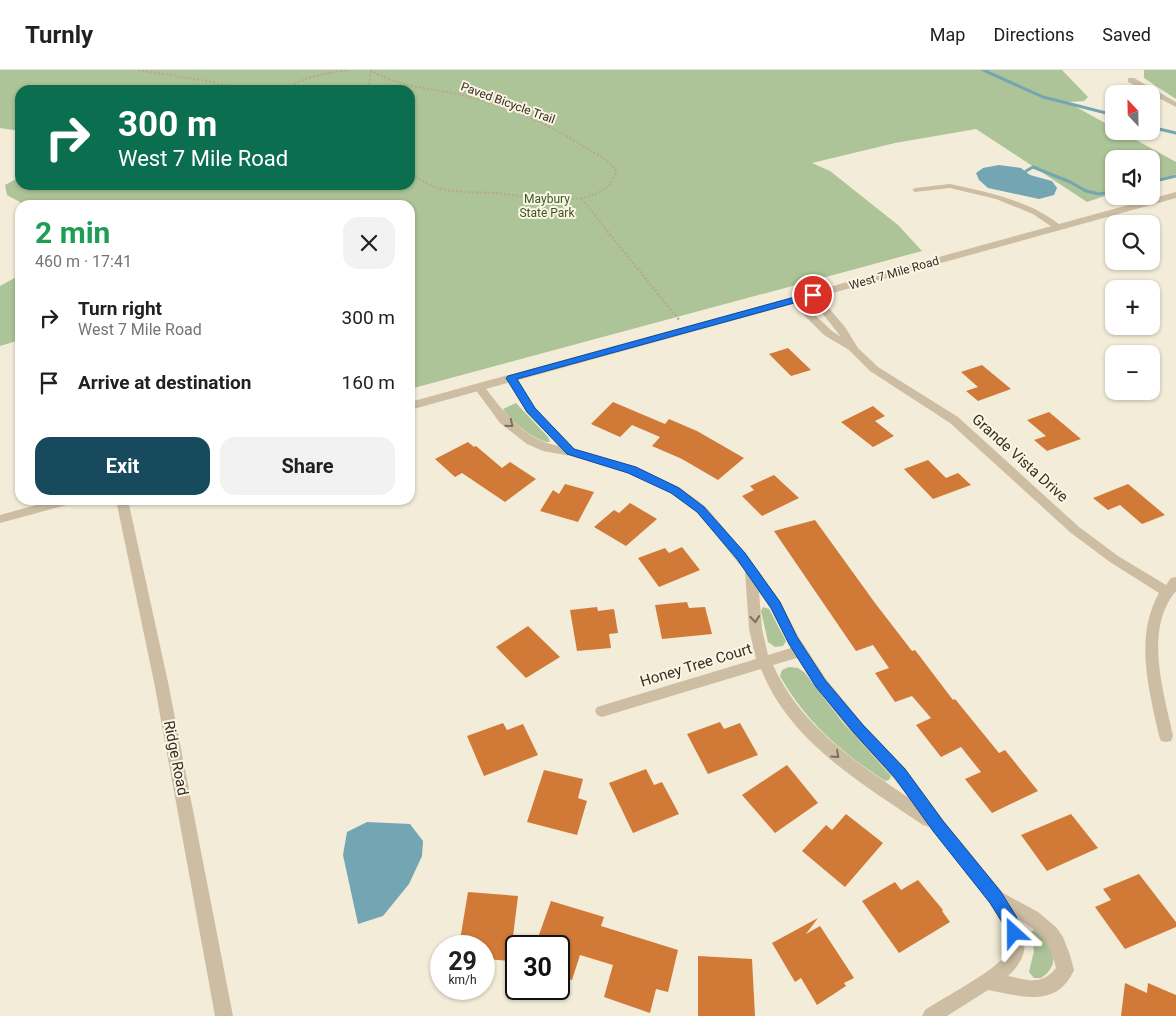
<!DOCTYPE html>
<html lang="en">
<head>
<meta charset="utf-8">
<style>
	:root { --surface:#fff; --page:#f2f2f2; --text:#202124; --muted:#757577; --line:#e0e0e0; --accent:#174a5c }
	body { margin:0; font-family:Roboto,sans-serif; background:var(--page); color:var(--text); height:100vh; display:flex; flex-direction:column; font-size:19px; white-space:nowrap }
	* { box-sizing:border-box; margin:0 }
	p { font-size:16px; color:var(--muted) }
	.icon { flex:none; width:28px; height:28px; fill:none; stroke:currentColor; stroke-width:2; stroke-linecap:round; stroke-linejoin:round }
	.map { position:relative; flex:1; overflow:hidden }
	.sheet { position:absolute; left:15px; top:130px; width:400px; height:305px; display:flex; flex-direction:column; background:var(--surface); border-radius:15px; box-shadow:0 1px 4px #0004 }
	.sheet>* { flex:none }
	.top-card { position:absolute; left:15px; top:15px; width:400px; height:105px; border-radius:15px; box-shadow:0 1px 4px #0004; background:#0b6e4f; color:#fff; overflow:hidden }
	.needle { width:32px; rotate:338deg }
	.buttons { position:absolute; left:1105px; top:15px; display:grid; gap:10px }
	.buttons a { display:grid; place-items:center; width:55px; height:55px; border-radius:10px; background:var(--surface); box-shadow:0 1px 4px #0004; font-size:25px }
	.speed { position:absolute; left:430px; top:865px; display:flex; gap:10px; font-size:25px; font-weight:700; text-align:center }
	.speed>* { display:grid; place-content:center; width:65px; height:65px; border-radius:50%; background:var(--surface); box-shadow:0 1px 4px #0004; line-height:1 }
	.speed small { font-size:12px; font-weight:400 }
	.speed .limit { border:2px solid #111; border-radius:8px; background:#fff; color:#111 }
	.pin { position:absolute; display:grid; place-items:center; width:42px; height:42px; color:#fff; margin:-21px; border:2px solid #fff; border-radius:50%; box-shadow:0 1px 5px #0007 }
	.me { position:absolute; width:55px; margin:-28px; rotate:336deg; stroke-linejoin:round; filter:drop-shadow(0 0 4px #0008) }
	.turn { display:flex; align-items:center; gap:18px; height:105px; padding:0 20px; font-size:22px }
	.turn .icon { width:65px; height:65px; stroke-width:2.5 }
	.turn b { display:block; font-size:35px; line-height:42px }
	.round { display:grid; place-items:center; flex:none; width:52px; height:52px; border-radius:15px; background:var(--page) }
	.summary { display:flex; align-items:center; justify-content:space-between; height:85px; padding:0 20px }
	h1 { font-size:30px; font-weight:700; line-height:38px; color:#1e9e55 }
	.button { display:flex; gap:10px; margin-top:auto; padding:10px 20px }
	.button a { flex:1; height:58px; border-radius:15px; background:var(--accent); color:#fff; font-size:20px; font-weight:700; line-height:58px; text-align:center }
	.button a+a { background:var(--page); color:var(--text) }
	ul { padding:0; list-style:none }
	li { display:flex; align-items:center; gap:15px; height:65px; padding:0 20px }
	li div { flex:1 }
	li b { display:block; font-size:19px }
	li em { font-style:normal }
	header { display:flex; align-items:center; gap:30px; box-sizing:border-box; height:70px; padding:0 25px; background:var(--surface); border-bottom:1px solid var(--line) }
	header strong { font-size:24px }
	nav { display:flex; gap:28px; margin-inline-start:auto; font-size:18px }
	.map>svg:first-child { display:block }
</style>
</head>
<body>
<header>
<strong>Turnly</strong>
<nav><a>Map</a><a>Directions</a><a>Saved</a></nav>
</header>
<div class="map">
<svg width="1176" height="946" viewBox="0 0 1176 946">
	<rect width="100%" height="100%" fill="#f3ecd8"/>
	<g fill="#acc497">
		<polygon points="0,0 1062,0 1088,27 1084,31 1067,32 1114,58 1114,61 1120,61 1176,92 1176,104 1151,112 1151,89 1114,89 1114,123 1087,132 976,59 895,73 812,93 830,101 898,155 922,181 410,319 410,135 25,135 7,125 5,115 20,107 20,115 410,115 410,20 20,20 20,61 0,58"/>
		<polygon points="1144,0 1176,0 1176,29 1144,8"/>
		<polygon points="20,205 20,270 0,276 0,216"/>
		<path d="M 516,333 L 548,367 L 550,372 C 538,373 509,350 503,339 Z"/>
		<polygon points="763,537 769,539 786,571 783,576 775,577 768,572 761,541"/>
		<path d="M 789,597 L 798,598 L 805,603 L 843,653 L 891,706 L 889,710 L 885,711 C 841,682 806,652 780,606 L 782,600 Z"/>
		<path d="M 1034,860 C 1051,873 1064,893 1041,908 L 1034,908 L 1029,902 L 1034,881 L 1031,862 Z"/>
	</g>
	<g fill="#74a5b3">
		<polygon points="999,95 1021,98 1030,105 1052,111 1057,118 1054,125 1039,129 988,118 979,110 976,103 983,98"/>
		<polygon points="367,752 410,754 423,771 422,786 409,814 383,846 358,854 343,785 347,762"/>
	</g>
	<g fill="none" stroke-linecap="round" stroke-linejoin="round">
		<g stroke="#74a5b3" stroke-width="3">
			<polyline points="983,0 1043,27 1114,45"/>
			<polyline points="1151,54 1159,59 1176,63"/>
			<polyline points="1026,101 1033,97 1070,112 1086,121 1099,124 1114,121"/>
			<polyline points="1151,112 1176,106"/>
		</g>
	</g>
	<g fill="#d17a38">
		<polygon points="788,278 811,300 791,306 769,284"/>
		<polygon points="982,295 1011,319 978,331 966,321 978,317 961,302"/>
		<polygon points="613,332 665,354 669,349 697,361 744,388 718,410 682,389 652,376 660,367 632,355 620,367 591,354"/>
		<polygon points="873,336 885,346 875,351 894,366 873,377 841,352"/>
		<polygon points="1049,342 1081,369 1047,381 1034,370 1046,366 1027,350"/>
		<polygon points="468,372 474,377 476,376 502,398 510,392 536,409 505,432 462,403 455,407 435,389"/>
		<polygon points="928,390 946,408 958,403 971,415 933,429 904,399"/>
		<polygon points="774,405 799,428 762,446 742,426 754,420 750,416"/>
		<polygon points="565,414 594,422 578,452 540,441 553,420 559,424"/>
		<polygon points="1128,414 1165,445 1142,454 1120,435 1108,440 1093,428"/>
		<polygon points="630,433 657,449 626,476 594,457 614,440 619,443"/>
		<polygon points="815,450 875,533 912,581 915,580 953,630 955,629 999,683 1005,680 1038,721 992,743 965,709 981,702 961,677 941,687 916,655 931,648 912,626 895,632 875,603 889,598 873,575 856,581 774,461"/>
		<polygon points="682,477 700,500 659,517 638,488 665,478 669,483"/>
		<polygon points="687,532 689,538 705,537 712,564 662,569 655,535"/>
		<polygon points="597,537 598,541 614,539 618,563 609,564 611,578 577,581 570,540"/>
		<polygon points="528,556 560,587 526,608 496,577"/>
		<polygon points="720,652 724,659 740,653 758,685 708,704 687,664"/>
		<polygon points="503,653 507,660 523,654 538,685 484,706 467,666"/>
		<polygon points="787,695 818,733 775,763 742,725"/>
		<polygon points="646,699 654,715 662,712 679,744 633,763 609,713"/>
		<polygon points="544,700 583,709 578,728 587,731 577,765 527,752"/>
		<polygon points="846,744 883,773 845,817 802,781 826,755 832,760"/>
		<polygon points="1071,744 1098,778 1047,801 1021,765"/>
		<polygon points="1139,804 1176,852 1176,857 1125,879 1095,837 1111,830 1103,819"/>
		<polygon points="918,810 943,840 942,841 950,852 899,883 862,831 895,812 901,820"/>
		<polygon points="468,822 518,826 510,891 486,889 487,885 484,885 484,876 459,876"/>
		<polygon points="551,831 604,847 601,856 678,880 668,922 656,919 650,943 604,927 613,895 580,885 572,910 559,906 559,876 535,876"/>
		<polygon points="818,848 806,864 820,856 854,908 844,913 846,916 817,935 801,908 795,912 772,873"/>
		<polygon points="698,886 752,889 755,946 698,946"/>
		<polygon points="1125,913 1147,923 1148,913 1176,925 1176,946 1121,946"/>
	</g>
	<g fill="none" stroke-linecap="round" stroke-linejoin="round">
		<g stroke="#b8a88d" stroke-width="2" stroke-dasharray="2 2" stroke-linecap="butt">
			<polyline points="138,0 202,10 245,20"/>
			<path d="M 370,0 C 399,18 434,18 466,26 C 507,36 547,53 583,76 C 594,83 609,89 616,101 C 607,144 526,126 495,123 C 477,122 455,123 437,118 C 428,115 419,108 410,104"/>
			<path d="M 284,20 C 305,6 325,3 350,0"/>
			<polyline points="363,20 369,14 371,1"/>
			<polyline points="582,129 608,162"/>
		</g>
		<polyline stroke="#b8a88d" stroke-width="2.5" stroke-dasharray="2 2" stroke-linecap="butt" points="607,161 680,251"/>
		<path fill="#cdbea3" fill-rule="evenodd" d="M 950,114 C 986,122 1033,131 1062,157 L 1055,159 L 1033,144 L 996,129 L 950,118 L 915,122 L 912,120 L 915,118 Z"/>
		<g fill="#cdbea3" fill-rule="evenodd">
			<polygon points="1128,8 1134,8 1176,32 1176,37 1128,12"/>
			<path d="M 813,222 L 816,223 L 845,257 L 858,278 L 878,297 L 958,347 L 1079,457 L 1118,486 L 1166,515 L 1171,508 L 1176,507 L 1176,521 C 1143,560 1164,622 1173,666 L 1171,671 L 1166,672 L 1161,671 L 1159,666 C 1149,619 1134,568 1159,523 L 1110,492 L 1071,463 L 950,353 L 870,301 L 849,280 L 824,265 L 789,230 L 791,228 L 797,228 L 832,261 L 841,267 L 808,225 Z"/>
			<path d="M 511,305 L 515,306 L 535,338 L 575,379 L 636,397 L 679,417 L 705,436 L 745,483 L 780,531 L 798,566 L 826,609 L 863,654 L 905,698 L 944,751 L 1003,823 L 1038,842 L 1056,857 L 1063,867 L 1070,885 L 1074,900 C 1057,939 1020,926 988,920 L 947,946 L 922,946 L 925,940 C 946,926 988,905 1004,887 C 1026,861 945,779 930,757 L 923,755 C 861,713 790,672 761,599 L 602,647 L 597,645 L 595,641 L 597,637 L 756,589 L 749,559 L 745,501 L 697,442 L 671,423 L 628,403 L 571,386 L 543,381 L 527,374 L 500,353 L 475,319 L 474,317 L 475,315 L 483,315 C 503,341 524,370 559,376 L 527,343 L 506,308 ZM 759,522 L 770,538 L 791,578 L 768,585 L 762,559 ZM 797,588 C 814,614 832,639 852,663 C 871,685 892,704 909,728 C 855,692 800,655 773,595 ZM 1018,849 C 1039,861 1051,874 1056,898 C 1041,916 1029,910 1008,906 C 1028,888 1028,872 1018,849 Z"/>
		</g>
		<g fill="#cdbea3" fill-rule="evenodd">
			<polygon points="1176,122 1176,128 410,340 410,332"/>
			<polygon points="54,430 76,430 74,433 0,453 0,445"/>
			<polygon points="116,430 128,430 168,612 233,946 215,946 154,612"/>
		</g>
	</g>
	<defs><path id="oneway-chevron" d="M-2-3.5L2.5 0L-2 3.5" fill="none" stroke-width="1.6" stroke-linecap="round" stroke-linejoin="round" transform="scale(1.25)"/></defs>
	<g stroke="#7a6f5e">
		<use href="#oneway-chevron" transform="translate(510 354) rotate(39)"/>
		<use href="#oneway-chevron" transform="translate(755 549) rotate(85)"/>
		<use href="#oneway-chevron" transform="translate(836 685) rotate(42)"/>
	</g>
	<polygon fill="#1a73e8" stroke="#114b97" points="813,222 816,223 816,227 517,309 535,338 574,379 636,397 679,418 704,437 745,483 780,532 797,567 825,610 863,655 905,699 943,751 1001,822 1016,846 1021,863 1019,868 1014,870 1008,868 1004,855 990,833 933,761 895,708 854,663 816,617 789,574 771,538 737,489 697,442 671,423 628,403 567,384 527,342 506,308 508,306"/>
	<g text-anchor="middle" stroke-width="4" stroke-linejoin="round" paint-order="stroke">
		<g font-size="12" fill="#372e26" stroke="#fbf5e4">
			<text transform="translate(508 33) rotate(20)" y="4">Paved Bicycle Trail</text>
			<text transform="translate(894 203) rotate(-16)" y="4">West 7 Mile Road</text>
		</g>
		<g font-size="12" fill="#3c5727" stroke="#fbf5e4">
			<text x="547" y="133">Maybury<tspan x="547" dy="14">State Park</tspan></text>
		</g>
		<g font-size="15" fill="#372e26" stroke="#fbf5e4">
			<text transform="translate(1020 388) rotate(42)" y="5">Grande Vista Drive</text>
			<text transform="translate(696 595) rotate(-17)" y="5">Honey Tree Court</text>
			<text transform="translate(176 688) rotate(79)" y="5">Ridge Road</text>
		</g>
	</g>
</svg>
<div class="buttons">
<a><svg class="needle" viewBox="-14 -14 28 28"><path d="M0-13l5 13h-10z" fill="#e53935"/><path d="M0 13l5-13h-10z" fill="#757577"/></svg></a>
<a><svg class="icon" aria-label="sound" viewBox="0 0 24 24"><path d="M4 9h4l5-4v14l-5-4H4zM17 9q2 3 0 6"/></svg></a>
<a><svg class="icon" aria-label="search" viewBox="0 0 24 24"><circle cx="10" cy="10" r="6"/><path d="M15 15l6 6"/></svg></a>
<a>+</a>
<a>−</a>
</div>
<div class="speed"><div>29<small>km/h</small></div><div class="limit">30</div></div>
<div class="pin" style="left:813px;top:225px;background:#d93025"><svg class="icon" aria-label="arrive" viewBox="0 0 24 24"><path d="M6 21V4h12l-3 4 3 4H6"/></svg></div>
<svg class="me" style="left:1014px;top:863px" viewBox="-20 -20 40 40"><path d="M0-17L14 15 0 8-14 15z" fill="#1a73e8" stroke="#fff" stroke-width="4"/></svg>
<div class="top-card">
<div class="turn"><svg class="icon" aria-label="right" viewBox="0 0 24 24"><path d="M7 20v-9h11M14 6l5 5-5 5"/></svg><div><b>300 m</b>West 7 Mile Road</div></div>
</div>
<section class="sheet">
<div class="summary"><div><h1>2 min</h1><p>460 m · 17:41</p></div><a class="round"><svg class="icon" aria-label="close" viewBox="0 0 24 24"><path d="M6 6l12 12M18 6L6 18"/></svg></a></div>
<ul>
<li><svg class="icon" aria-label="right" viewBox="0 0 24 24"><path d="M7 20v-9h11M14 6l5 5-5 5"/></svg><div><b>Turn right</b><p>West 7 Mile Road</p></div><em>300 m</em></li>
<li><svg class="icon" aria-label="arrive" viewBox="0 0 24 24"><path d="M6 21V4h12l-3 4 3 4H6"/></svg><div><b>Arrive at destination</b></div><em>160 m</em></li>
</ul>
<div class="button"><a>Exit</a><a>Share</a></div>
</section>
</div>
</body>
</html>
